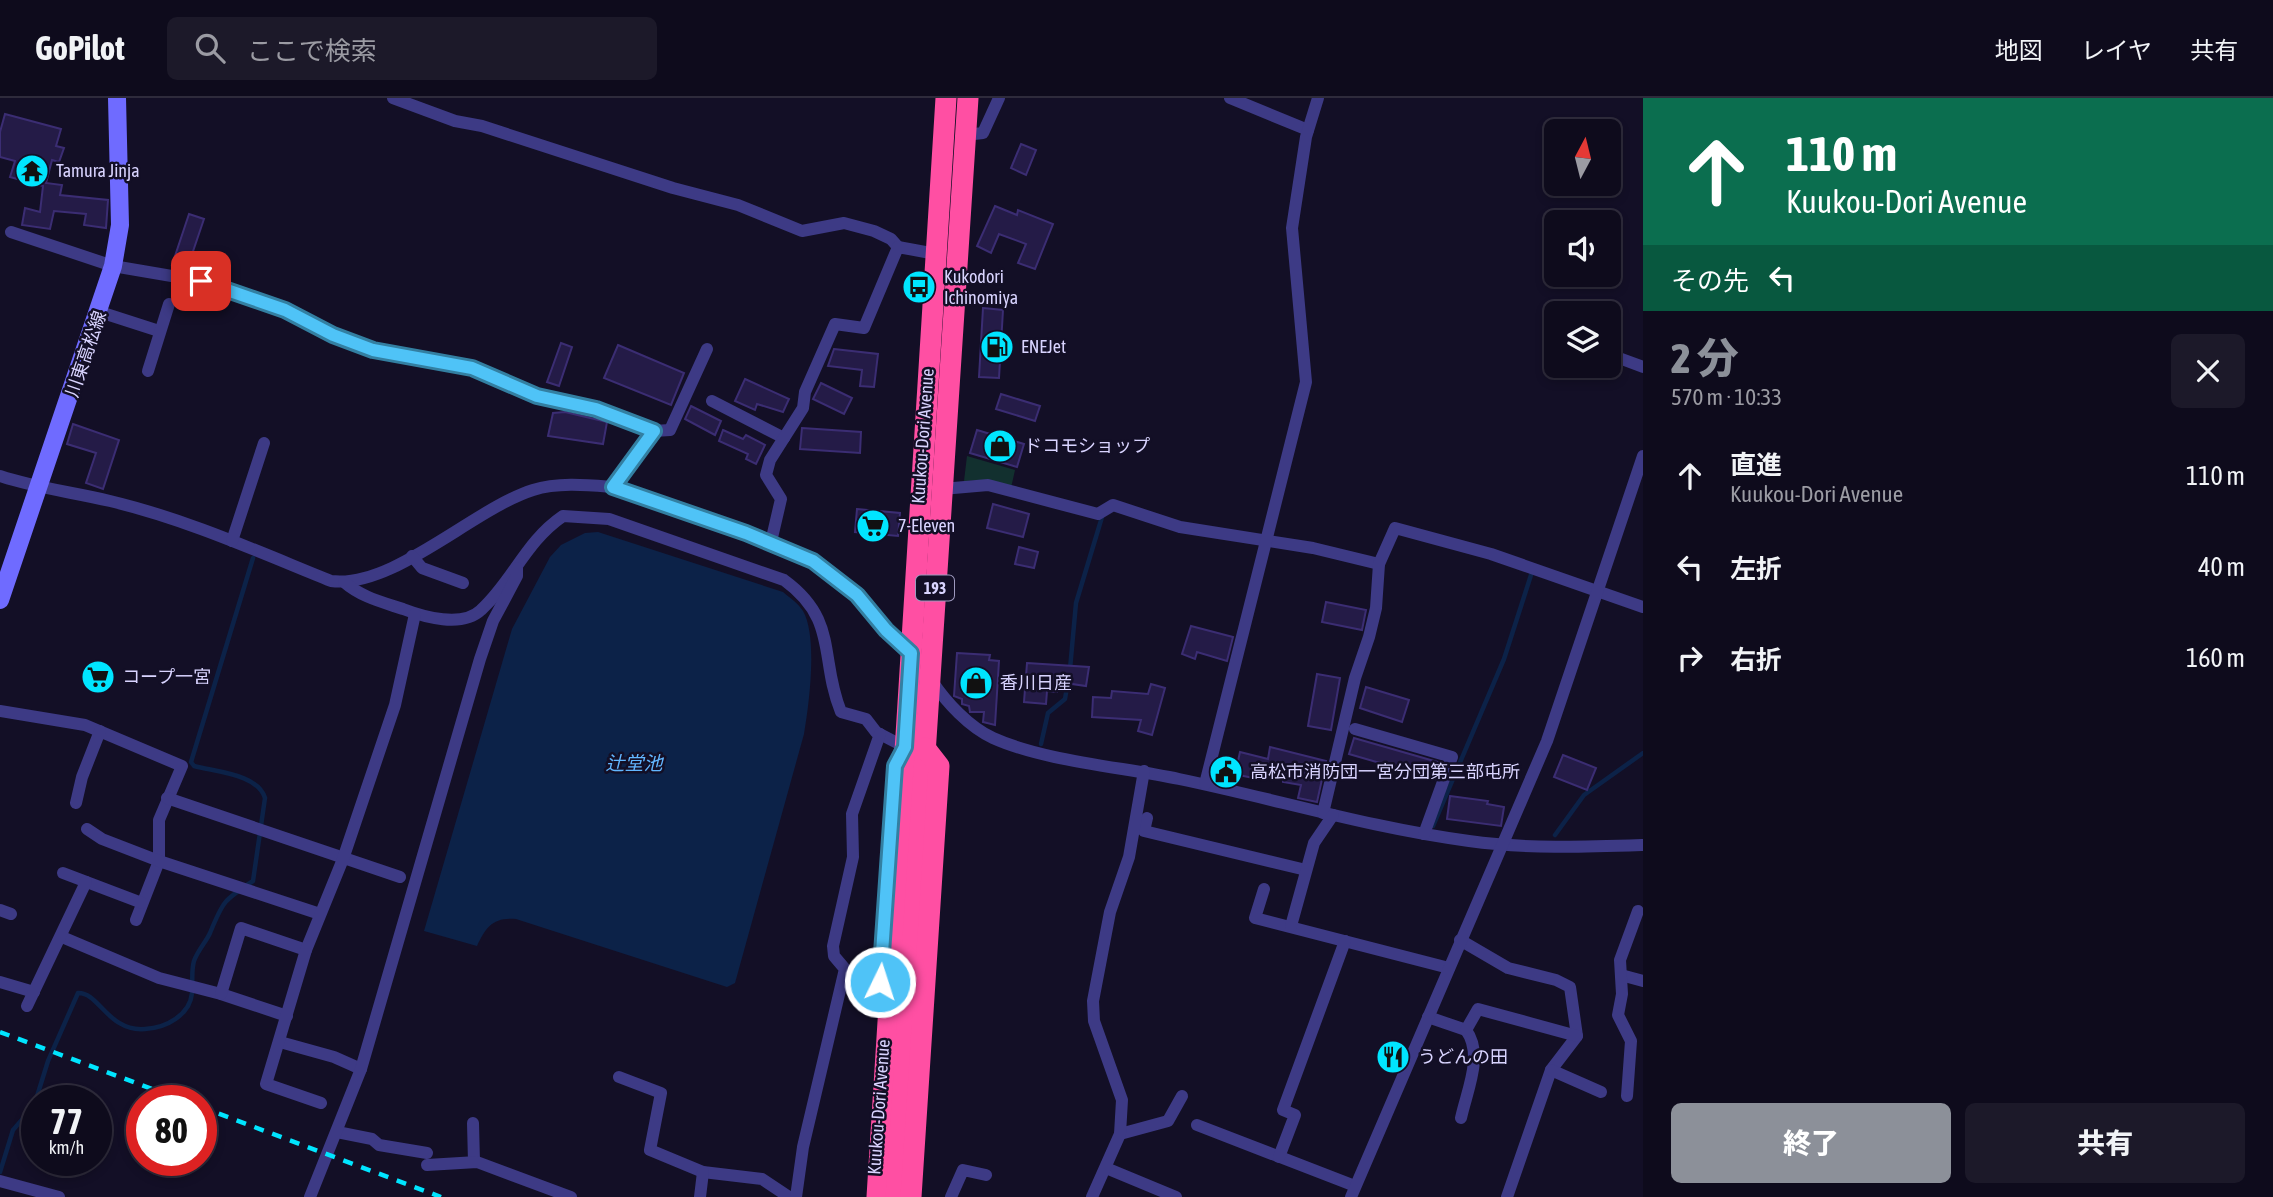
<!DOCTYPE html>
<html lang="ja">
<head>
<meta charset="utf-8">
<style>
	:root { --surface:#0e0b1c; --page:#1c1929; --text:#f1f3f6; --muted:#9b9ba3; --line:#2e2b3b; --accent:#8c9099 }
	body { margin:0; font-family:"Asap Condensed","Noto Sans JP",sans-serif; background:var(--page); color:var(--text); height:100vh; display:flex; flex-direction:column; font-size:26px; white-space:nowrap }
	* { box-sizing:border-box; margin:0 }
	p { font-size:23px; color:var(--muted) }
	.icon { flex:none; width:38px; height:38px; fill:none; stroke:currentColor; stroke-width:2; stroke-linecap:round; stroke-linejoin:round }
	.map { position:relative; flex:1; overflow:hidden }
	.drawer { display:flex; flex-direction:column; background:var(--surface); width:630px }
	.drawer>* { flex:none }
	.banner { background:#0b6e4f; color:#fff; overflow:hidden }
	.needle { width:46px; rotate:7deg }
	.fabs { position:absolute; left:1544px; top:21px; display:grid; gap:14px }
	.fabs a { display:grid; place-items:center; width:77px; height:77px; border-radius:10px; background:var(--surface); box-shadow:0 4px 10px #0003,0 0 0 2px var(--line); font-size:35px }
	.speed { position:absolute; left:21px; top:987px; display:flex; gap:14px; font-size:35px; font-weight:700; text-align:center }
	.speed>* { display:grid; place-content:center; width:91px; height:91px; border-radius:50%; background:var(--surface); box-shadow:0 4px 10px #0003,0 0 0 2px var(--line); line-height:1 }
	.speed small { font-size:18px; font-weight:400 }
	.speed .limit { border:10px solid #d22; background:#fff; color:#111 }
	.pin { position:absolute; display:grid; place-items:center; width:60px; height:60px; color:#fff; margin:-30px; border-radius:14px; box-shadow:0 4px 10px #0006 }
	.me { position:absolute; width:77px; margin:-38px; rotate:4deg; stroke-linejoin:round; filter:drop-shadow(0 0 5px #0008) }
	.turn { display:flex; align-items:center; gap:24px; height:147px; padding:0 28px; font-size:32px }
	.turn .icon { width:91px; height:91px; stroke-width:2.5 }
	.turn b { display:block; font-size:49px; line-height:60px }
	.then { display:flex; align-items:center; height:66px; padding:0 28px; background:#0003; gap:14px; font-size:26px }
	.round { display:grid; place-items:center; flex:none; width:74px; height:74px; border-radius:10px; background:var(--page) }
	.summary { display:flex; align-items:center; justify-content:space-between; height:119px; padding:0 28px }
	h1 { font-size:42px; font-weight:800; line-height:52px; color:var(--accent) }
	.primary-button { display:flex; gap:14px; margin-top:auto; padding:14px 28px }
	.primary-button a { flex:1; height:80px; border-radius:10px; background:var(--accent); color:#fff; font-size:28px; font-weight:800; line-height:80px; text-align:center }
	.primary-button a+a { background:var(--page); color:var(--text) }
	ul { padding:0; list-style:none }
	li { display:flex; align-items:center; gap:21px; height:91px; padding:0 28px }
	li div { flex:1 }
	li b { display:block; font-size:26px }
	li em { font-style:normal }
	header { display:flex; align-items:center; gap:42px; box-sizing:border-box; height:98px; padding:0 35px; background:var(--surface); border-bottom:2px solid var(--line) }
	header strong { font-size:33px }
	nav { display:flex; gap:38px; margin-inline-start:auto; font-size:24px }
	.search { width:490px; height:63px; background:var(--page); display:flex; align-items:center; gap:18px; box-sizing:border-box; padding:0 24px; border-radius:10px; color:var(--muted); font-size:26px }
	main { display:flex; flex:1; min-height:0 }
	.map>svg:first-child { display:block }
</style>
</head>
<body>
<header>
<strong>GoPilot</strong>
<div class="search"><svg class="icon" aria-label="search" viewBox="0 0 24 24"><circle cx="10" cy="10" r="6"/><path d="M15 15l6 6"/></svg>ここで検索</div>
<nav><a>地図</a><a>レイヤ</a><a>共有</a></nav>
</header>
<main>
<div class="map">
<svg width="1643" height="1099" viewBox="0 0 1643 1099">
	<rect width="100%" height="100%" fill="#130f26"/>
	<polygon fill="#12302f" points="967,358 1015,372 1011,390 986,382 964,383"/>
	<path fill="#0c2248" d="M 598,434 L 783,494 C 790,500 798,505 803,513 C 818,539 809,607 804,636 L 735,885 L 727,889 L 516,821 C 493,819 486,829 477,848 L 424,833 L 512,531 L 550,459 L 561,447 L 585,435 Z"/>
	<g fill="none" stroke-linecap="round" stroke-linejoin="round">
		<g stroke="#0c2248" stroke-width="4.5">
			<polyline points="1070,571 1076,505 1102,419"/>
			<polyline points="1041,646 1048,615 1065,601 1068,583"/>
			<polyline points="1433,728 1504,561 1531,477"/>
			<polyline points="1555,737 1584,697 1643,655"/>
			<path d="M 0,1074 L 13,1032 L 34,1008 L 48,963 L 78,895 C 99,894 108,934 145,931 C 166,930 190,917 192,895 C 193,884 191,873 194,863 C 198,852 206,844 210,835 C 223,803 224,802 253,783 L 265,700 C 258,676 216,674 194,668 L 191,664 L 253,460"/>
		</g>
	</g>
	<g fill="#241b47" stroke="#3b2d73" stroke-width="2">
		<polygon points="5,16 61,31 56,48 64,50 59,64 52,62 46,85 62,87 60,97 108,102 106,130 84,127 86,116 54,113 50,131 22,127 25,110 40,114 43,88 10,79 15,63 0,59 0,34"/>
		<polygon points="1021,46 1036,52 1026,77 1011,70"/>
		<polygon points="995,108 1017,117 1018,112 1053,126 1035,171 1018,165 1026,146 999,136 991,155 977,148"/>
		<polygon points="189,116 204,121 187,171 172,167"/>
		<polygon points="983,210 1003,212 999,280 979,279"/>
		<polygon points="561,245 572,249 559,288 547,284"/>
		<polygon points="618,247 684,275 671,307 604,280"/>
		<polygon points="834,251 878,256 874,289 860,288 862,272 828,268"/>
		<polygon points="745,281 789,301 783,314 757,306 755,312 735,303"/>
		<polygon points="821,285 852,300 844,316 813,301"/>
		<polygon points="1001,296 1040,308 1035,323 996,311"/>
		<polygon points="691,308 721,323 715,337 685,321"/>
		<polygon points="565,314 607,324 603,346 548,338 553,315"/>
		<polygon points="73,326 119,342 103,391 86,385 96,355 67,346"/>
		<polygon points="802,330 861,334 860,355 800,351"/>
		<polygon points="723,332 743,341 746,337 765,347 756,366 746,361 748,356 719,343"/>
		<polygon points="977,332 1024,346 1017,369 970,355"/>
		<polygon points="993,406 1029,416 1023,439 987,430"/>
		<polygon points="857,411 900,415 898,438 855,434"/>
		<polygon points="1019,449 1038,454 1034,470 1015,466"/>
		<polygon points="1326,504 1366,512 1362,532 1322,524"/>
		<polygon points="1191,528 1233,539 1227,563 1197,554 1195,561 1182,556"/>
		<polygon points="957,555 990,557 989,562 999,563 995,627 983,624 984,614 970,614 969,608 962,606 962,601 954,598"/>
		<polygon points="1027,565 1089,569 1086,588 1058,584 1057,594 1047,593 1046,606 1024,604"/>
		<polygon points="1317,576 1340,580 1331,632 1308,628"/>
		<polygon points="1151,586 1165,590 1152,637 1138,633 1141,622 1092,619 1093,599 1111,600 1112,593 1148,596"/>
		<polygon points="1366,589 1409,602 1402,624 1360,610"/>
		<polygon points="1354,640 1441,665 1435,681 1349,656"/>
		<polygon points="1270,649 1326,663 1317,704 1298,700 1301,687 1283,684 1283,680 1259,676 1258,681 1234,676 1233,684 1217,680 1221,660 1238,663 1240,654 1268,661"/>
		<polygon points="1563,657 1596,670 1587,692 1554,679"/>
		<polygon points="1450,698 1488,703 1487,706 1504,709 1501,728 1447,721"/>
	</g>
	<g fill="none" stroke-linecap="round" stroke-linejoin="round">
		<g stroke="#3d3a85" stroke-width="12">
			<polyline points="393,0 455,23 482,28 673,90 738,107 802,133 844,125 874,133 891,141 898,149"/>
			<polyline points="1230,0 1308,32"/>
			<polyline points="965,37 983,35 999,0"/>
			<polyline points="11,134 113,168 201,183 240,196 285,212 333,237 373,252 472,270 551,303 596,311 654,333 670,332 707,251"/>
			<polyline points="100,214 159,233"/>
			<polyline points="1619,260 1643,269"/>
			<polyline points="148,273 169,206"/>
			<polyline points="712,303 784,340"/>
			<path d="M 0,378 C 36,390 72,394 110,403 C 186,421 259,454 331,483 C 393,491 473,411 533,392 C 558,384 588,387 613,389 L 771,444 L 813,463 L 857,497 L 886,532 L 912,557"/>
			<polyline points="613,389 654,333"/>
			<polyline points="942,391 988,387 1098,416 1113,407 1180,429 1313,450 1379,466"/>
			<polyline points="232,443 264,345"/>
			<polyline points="771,444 781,401 766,377 770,362 803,310 805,294 835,226 864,230 898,149 936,156"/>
			<polyline points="412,458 422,470 463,485"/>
			<path d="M 344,484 C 361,499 382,504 403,511 C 424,519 462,530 481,512 C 513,483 525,444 563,418 L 609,421 L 784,482 C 839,522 819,560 841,614 L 866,621 L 876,634 L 905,649"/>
			<path d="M 932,583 C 946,604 969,629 993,640 C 1044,663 1122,669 1179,681 C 1276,701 1370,730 1469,743 C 1527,751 1584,749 1643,747"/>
			<polyline points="0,613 85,627 182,668 159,722 159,763 136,822"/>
			<polyline points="1355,631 1452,659 1424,736"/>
			<polyline points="1205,686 1306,284 1292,130 1306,39 1318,0"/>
			<polyline points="167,700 400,779"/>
			<polyline points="76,705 82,679 100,633"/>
			<polyline points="1323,715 1355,580 1369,539 1376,510 1379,466 1395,430 1491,456 1643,509"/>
			<polyline points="1147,720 1144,733 1306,772"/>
			<polyline points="87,731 102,741 159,763 320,816"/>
			<polyline points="63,775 142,805"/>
			<polyline points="1264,791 1255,820 1449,870"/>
			<polyline points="0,812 11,816"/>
			<polyline points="1291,828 1314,745 1333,717"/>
			<polyline points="62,839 159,880 221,896 287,918"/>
			<polyline points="1460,842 1508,870 1556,882 1570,889 1577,938 1551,972 1507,1099"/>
			<polyline points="1621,877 1643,883"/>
			<polyline points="0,884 34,894"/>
			<polyline points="221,896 241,830 306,852"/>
			<polyline points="27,908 86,784"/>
			<polyline points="1428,919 1466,932"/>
			<polyline points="280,944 334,959 361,971"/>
			<polyline points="1551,972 1601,994"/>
			<polyline points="619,979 661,995 650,1052 703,1074 762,1081 789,1099"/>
			<polyline points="1627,998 1631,943 1618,917 1622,896 1620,862 1638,813"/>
			<polyline points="321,1005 266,986 306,852 343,761 395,607 415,516"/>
			<path d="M 1461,1020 C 1467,992 1484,957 1466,932 L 1478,911 L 1577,938"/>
			<polyline points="473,1025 474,1064"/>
			<polyline points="1197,1027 1355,1088"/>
			<polyline points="337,1034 372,1041 379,1047 427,1055"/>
			<polyline points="1120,1036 1168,1023 1182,998"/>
			<polyline points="1279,1059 1295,1017 1283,1012 1345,843"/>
			<polyline points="427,1067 477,1064 571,1099"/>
			<polyline points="1106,1070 1176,1099"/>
			<polyline points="0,1083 59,1099"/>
			<polyline points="310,1099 361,971 480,561 493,523 517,478 517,470"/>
			<polyline points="700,1099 703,1074"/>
			<polyline points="796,1099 803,1049 845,871 834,858 833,848 853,759 852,716 880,636"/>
			<polyline points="951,1099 963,1072 986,1077"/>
			<polyline points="1092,1099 1120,1036 1122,1002 1094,923 1093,903 1110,814 1129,759 1144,673"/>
			<polyline points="1351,1099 1547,643 1643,358"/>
		</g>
		<polyline stroke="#6f6bff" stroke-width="18" points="0,502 113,168 120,127 117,0"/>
		<g stroke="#ff4fa3" stroke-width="21">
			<polyline points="877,1099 946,0"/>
			<polyline points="896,1099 968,0"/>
			<polyline points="911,1099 939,668 925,650"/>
		</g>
		<g stroke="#00e5ff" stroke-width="4.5" stroke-dasharray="10 9" stroke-linecap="butt">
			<polyline points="0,934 184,1003"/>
			<polyline points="201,1009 441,1099"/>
		</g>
	</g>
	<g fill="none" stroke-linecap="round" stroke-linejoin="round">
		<defs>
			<polyline id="route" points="201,183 285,212 333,237 373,252 472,270 537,298 596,311 654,333 613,389 746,435 813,463 857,497 886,532 911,555 905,649 895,668 880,884"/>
		</defs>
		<use href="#route" stroke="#337fa1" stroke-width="18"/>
		<use href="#route" stroke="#4fc3f7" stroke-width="12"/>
	</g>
	<defs>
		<symbol id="temple-disc" viewBox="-11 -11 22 22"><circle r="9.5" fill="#00e5ff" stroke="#130f26"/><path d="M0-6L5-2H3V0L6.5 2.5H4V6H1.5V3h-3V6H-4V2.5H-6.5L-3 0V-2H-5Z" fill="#111"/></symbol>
		<symbol id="bus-disc" viewBox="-11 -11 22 22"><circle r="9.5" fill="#00e5ff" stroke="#130f26"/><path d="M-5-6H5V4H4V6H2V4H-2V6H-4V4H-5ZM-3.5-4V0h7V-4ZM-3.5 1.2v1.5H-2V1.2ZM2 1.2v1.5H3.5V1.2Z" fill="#111"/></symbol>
		<symbol id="fuel-disc" viewBox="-11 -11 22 22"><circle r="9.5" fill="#00e5ff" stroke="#130f26"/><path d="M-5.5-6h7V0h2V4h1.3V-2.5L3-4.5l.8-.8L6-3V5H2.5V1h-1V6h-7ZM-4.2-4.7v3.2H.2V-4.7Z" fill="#111"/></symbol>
		<symbol id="shop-disc" viewBox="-11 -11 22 22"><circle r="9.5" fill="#00e5ff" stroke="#130f26"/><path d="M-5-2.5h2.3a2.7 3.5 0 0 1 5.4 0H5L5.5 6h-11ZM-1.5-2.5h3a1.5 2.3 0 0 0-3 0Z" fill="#111"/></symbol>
		<symbol id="supermarket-disc" viewBox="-11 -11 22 22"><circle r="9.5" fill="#00e5ff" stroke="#130f26"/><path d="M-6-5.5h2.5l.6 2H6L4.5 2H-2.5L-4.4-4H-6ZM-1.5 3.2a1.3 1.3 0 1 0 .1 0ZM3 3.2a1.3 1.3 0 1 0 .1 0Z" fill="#111"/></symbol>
		<symbol id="civic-disc" viewBox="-11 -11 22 22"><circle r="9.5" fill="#00e5ff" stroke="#130f26"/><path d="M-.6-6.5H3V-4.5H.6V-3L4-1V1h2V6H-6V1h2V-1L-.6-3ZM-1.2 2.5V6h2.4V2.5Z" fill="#111"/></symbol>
		<symbol id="restaurant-disc" viewBox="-11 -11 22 22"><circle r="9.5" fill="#00e5ff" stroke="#130f26"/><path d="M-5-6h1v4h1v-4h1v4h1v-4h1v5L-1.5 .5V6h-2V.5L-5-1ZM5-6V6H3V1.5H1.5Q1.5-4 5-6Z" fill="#111"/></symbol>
	</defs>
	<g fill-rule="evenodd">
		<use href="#temple-disc" x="13" y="54" width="38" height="38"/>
		<use href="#bus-disc" x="900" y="170" width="38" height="38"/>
		<use href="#fuel-disc" x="978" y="230" width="38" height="38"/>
		<use href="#shop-disc" x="981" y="329" width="38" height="38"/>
		<use href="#supermarket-disc" x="854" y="409" width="38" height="38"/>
		<use href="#supermarket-disc" x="79" y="560" width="38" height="38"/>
		<use href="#shop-disc" x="957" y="566" width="38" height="38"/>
		<use href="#civic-disc" x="1207" y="655" width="38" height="38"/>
		<use href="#restaurant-disc" x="1374" y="940" width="38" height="38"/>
	</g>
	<g text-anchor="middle" stroke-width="5" stroke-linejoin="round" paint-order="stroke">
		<rect fill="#130f26" stroke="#9e99be" stroke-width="2" x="916" y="477.5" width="38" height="25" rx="5"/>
		<g font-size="16" font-weight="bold" fill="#d9d4ff">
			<text x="935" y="496">193</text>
		</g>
		<g font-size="18" fill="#d9d4ff" stroke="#130f26" text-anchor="start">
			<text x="56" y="79">Tamura Jinja</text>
			<text x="944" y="185">Kukodori<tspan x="944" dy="21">Ichinomiya</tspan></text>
			<text x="1021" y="255">ENEJet</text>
			<text x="1024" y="354">ドコモショップ</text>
			<text x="898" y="434">7-Eleven</text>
			<text x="122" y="585">コープ一宮</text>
			<text x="1000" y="591">香川日産</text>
			<text x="1250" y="680">高松市消防団一宮分団第三部屯所</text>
			<text x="1418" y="965">うどんの田</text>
		</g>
		<g font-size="18" fill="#d9d4ff" stroke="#130f26">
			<text transform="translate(86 256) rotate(-71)" y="6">川東高松線</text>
			<text transform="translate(923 338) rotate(-86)" y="6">Kuukou-Dori Avenue</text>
			<text transform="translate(879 1009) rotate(-86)" y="6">Kuukou-Dori Avenue</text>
		</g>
		<g font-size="19" font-style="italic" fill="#62b6ff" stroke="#130f26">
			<text x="634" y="672">辻堂池</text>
		</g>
	</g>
</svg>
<div class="fabs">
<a><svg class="needle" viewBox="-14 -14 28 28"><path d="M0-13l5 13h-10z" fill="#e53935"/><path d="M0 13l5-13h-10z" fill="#9b9ba3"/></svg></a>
<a><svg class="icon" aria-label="sound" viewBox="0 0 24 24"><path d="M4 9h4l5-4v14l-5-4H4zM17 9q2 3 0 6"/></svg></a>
<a><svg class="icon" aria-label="layers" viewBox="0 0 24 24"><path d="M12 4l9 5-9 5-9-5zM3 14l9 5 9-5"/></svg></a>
</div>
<div class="speed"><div>77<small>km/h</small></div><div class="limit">80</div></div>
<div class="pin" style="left:201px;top:183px;background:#d93025"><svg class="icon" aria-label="arrive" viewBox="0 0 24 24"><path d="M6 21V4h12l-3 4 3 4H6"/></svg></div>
<svg class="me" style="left:880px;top:884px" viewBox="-20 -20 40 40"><circle r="17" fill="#4fc3f7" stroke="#fff" stroke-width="3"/><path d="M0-11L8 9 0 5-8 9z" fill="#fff"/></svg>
</div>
<section class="drawer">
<div class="banner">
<div class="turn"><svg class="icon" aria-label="ahead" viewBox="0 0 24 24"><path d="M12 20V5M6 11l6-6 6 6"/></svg><div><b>110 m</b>Kuukou-Dori Avenue</div></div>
<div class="then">その先<svg class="icon" aria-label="left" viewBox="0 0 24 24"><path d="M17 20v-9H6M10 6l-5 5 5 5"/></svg></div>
</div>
<div class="summary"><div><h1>2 分</h1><p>570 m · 10:33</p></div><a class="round"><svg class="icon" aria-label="close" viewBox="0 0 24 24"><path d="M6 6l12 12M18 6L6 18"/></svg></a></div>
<ul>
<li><svg class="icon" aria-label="ahead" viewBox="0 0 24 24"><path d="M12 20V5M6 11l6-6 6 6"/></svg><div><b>直進</b><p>Kuukou-Dori Avenue</p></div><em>110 m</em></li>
<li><svg class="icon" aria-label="left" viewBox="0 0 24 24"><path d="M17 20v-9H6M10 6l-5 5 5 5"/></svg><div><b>左折</b></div><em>40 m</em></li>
<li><svg class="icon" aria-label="right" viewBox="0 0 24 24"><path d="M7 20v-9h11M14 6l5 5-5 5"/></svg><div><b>右折</b></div><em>160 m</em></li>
</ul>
<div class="primary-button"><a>終了</a><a>共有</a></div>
</section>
</main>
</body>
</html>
